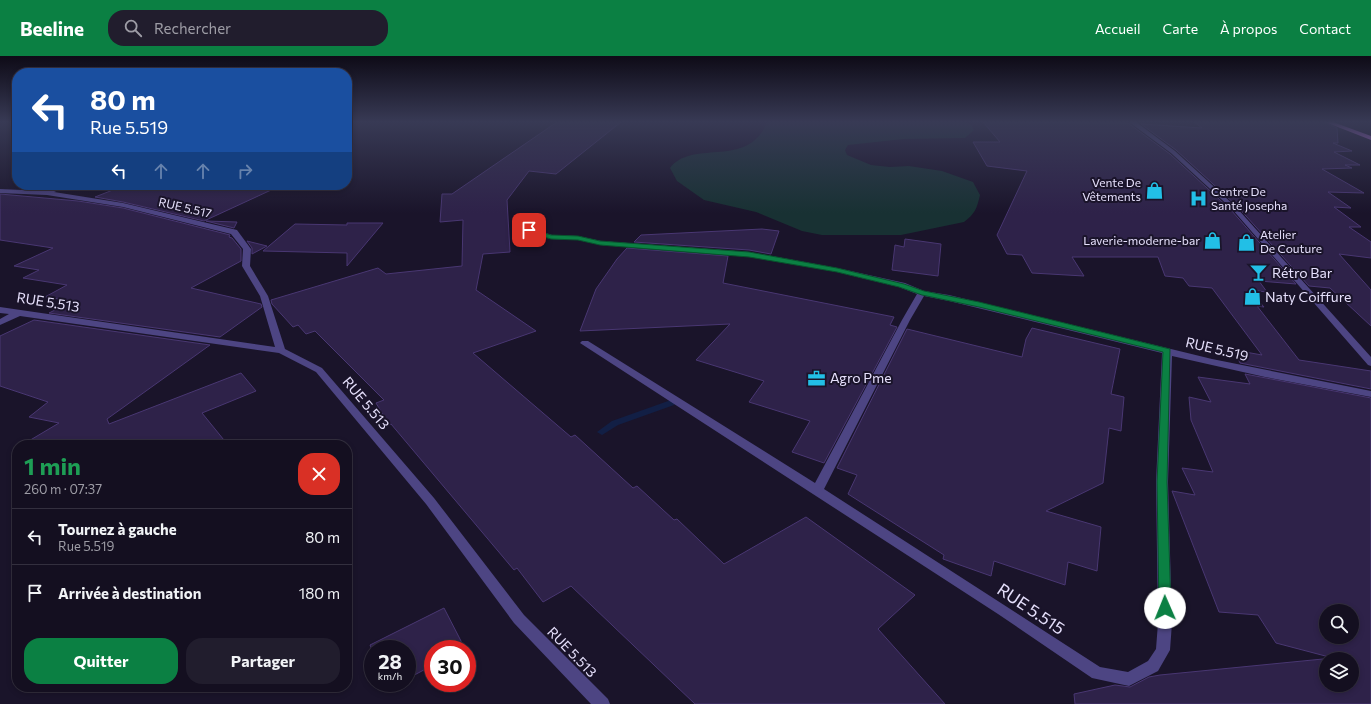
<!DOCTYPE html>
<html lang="fr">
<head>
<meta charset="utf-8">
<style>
	:root { --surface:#140f20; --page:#211d2d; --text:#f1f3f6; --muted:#9d9ca5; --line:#332f3e; --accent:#0b8043 }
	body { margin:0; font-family:Commissioner,sans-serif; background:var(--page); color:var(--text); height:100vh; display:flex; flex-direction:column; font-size:15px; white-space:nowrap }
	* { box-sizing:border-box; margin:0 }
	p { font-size:13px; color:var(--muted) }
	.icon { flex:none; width:22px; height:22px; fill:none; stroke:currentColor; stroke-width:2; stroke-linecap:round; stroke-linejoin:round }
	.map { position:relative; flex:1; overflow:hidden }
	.drawer { position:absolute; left:12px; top:384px; width:340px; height:252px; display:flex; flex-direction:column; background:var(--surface); border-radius:16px; box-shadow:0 2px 6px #0003,0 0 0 1px var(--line) }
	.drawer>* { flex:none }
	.hud { position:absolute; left:12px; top:12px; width:340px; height:122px; border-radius:16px; box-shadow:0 2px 6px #0003,0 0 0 1px var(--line); background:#1a4fa0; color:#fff; overflow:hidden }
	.tools { position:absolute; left:1319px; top:548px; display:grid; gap:8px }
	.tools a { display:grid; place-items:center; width:40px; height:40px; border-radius:50%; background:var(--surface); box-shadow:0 2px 6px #0003,0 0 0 1px var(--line); font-size:20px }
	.speed { position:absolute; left:364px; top:584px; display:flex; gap:8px; font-size:20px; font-weight:700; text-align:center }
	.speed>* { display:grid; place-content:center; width:52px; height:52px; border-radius:50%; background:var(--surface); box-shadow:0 2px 6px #0003,0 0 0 1px var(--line); line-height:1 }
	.speed small { font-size:10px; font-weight:400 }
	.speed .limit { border:6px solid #d22; background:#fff; color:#111 }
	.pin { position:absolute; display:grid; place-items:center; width:34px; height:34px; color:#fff; margin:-17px; border-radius:8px; box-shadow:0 2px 6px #0006 }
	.me { position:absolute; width:44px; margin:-22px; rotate:359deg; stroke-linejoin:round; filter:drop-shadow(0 0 3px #0008) }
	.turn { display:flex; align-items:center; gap:14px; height:84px; padding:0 12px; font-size:18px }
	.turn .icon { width:52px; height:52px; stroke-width:2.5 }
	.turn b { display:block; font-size:28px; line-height:34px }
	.lanes { display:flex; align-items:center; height:38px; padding:0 12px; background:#0003; justify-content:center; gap:20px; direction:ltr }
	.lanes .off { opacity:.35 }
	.round { display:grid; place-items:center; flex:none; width:42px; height:42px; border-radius:16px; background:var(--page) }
	.overview { display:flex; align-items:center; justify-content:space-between; height:68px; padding:0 12px }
	h1 { font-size:24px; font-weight:700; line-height:30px; color:#1e9e55 }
	.action { display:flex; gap:8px; margin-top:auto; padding:8px 12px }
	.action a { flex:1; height:46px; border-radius:16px; background:var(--accent); color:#fff; font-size:16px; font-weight:700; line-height:46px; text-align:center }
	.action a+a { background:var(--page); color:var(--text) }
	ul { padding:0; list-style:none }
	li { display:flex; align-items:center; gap:12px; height:56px; padding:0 12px; border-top:1px solid var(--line) }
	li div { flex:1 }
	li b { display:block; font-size:15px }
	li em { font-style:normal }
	header { display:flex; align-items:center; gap:24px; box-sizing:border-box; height:56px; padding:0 20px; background:var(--accent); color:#fff }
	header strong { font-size:19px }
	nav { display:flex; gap:22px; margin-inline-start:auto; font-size:14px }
	.search { width:280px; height:36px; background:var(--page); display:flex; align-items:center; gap:10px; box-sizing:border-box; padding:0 14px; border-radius:16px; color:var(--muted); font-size:15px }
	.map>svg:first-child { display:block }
</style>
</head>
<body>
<header>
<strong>Beeline</strong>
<div class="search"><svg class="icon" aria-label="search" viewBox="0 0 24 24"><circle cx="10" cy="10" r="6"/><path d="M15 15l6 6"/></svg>Rechercher</div>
<nav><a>Accueil</a><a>Carte</a><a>À propos</a><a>Contact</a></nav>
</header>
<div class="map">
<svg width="1371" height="648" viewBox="0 0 1371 648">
	<rect width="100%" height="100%" fill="#1a142a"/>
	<path fill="#183133" d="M 767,66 L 965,66 L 971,69 L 974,74 L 965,82 L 904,83 L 848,89 L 845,94 L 847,99 L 871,109 L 890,111 L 909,110 L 942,115 L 973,126 L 980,139 C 977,152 975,158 964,166 L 901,179 L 822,179 L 802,175 L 756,156 L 704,144 L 677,125 L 670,112 C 693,82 748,114 767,66 Z"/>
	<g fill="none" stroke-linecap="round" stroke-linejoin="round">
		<polygon fill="#121f45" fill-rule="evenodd" points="671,344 676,347 674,349 618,369 602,379 597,376 612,365"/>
	</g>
	<g fill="#2e2249" stroke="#493772" fill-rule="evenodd">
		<polygon points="557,66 621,66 556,118 529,115 507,144 510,196 483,198 476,234 536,275 473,297 571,381 575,379 633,432 637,430 674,464 677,463 724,508 806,461 915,539 878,573 945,648 695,648 571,530 543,546 517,512 514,514 391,368 389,369 376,347 384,344 315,275 306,278 298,269 293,271 272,248 271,244 378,212 386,218 462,210 463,164 440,166 442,138 452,138"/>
		<polygon points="983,66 1128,67 1170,98 1231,154 1296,228 1259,225 1267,236 1249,234 1264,251 1257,250 1299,304 1371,315 1371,333 1240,307 1234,294 1262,299 1212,232 1189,230 1183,222 1165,220 1158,201 1072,201 1084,220 1032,217 1022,199 1007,198 997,179 1027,115 987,110 973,86 1000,86"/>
		<polygon points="1194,66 1324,66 1337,72 1338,87 1333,87 1352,95 1334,96 1360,109 1345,109 1352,112 1322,113 1364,137 1328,136 1351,152 1334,151 1361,171 1349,171 1371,186 1371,202 1339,198 1371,234 1371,270 1330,232 1309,230 1237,150 1176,94 1141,68 1202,72"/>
		<polygon points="135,129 282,129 204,165 123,146 95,141 123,130 129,131"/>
		<polygon points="0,138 78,145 123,152 230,179 229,181 232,182 241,193 241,205 191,232 261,248 262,251 220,281 49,257 73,245 45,241 67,229 23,222 39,214 14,210 53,192 0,184"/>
		<polygon points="206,165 237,166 234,172"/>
		<polygon points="347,167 383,167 347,210 347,197 263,195 295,168 347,169"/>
		<polygon points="762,173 779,175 771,198 749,194 634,186 641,179"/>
		<polygon points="905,183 941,188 938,220 892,214 895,189 904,191"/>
		<polygon points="247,185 267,190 252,198 252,192"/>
		<polygon points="627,192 728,200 723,227 894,261 890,269 897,271 824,407 792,396 810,365 749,346 764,325 696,304 730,268 580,275 596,233 617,203"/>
		<polygon points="34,264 210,289 107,363 109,368 241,317 256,335 202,357 228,389 22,389 59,367 29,361 48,346 0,330 0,280"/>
		<polygon points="1032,272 1120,293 1111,338 1124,341 1121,375 1109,372 1103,427 1046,455 1101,471 1097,515 1068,506 1065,529 994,505 991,520 943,503 944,499 848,438 857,419 837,412 907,273 1022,301 1026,283"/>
		<path d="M 1245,318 L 1371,342 L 1371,648 L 1075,648 L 1074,638 L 1115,629 L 1130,631 L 1149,621 L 1160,619 L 1333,602 L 1276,587 L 1258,559 L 1219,556 L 1172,435 L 1195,439 L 1182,412 L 1213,416 L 1191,364 L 1189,341 L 1211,346 L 1198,321 L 1250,328 ZM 1326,555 L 1352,555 L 1352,581 L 1326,581 ZM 1326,603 L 1352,603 L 1352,629 L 1326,629 Z"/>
		<polygon points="444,552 461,585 461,593 433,593 433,609 407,623 407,593 373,593 373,596 370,589"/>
	</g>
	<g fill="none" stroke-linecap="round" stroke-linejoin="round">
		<g fill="#4d4583" fill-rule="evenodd">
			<polygon points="1129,66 1136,66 1175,95 1236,151 1371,301 1371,310 1368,309 1232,153 1171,97"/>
			<polygon points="61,129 70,129 54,136 123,147 237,174 251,193 250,210 268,240 285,293 322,312 434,442 524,559 608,643 610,648 591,648 514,567 426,448 316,316 279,297 20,260 0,269 0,263 9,258 0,257 0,251 275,291 260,240 242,210 243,193 231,178 123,151 47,139 0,137 0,133 46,135"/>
			<path d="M 515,169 L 521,169 L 552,179 L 578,180 L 601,185 L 749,196 L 837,212 L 905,227 L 924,235 L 949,239 L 1212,303 L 1371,335 L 1371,341 L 1265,321 L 1172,300 L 1168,426 L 1172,567 L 1170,594 L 1158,615 L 1129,630 L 1092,622 L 998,558 L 580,287 L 582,285 L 588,285 L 815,427 L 902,264 L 917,238 L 899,231 L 837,216 L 749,200 L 601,189 L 578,184 L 551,183 L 515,173 ZM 924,240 L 949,245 L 1162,297 L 1156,426 L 1158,567 L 1156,593 L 1148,605 L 1128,616 L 1100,611 L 824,433 L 910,264 Z"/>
		</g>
		<polygon fill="#ce74f0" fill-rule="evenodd" points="1325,66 1333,66 1371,80 1371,84"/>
	</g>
	<linearGradient id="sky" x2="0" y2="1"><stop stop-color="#0e0b17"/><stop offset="0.42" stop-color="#383a55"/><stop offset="1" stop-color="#383a55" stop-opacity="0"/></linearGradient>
	<rect width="1371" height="157" fill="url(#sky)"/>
	<polygon fill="#0b8043" stroke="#07532c" points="529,172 551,179 578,180 600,185 749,196 837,212 904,228 924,235 979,246 1170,293 1167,426 1171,552 1170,555 1165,557 1160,555 1159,552 1157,426 1163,296 979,251 922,239 899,231 837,216 749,201 600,189 578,184 551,183 526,176 525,174"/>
	<defs>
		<symbol id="shop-bare" viewBox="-9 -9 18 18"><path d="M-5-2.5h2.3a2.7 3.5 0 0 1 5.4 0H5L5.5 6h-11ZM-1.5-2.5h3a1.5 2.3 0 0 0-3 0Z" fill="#22bfe6" stroke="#1a142a" stroke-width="2.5" paint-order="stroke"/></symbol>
		<symbol id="hospital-bare" viewBox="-9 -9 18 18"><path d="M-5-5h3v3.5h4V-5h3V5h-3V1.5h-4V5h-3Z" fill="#22bfe6" stroke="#1a142a" stroke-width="2.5" paint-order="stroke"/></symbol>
		<symbol id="bar-bare" viewBox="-9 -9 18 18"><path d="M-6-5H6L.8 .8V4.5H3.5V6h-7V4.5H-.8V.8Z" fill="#22bfe6" stroke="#1a142a" stroke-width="2.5" paint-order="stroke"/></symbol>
		<symbol id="office-bare" viewBox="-9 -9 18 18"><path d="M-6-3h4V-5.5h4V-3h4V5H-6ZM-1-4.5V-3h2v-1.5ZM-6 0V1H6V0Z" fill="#22bfe6" stroke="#1a142a" stroke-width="2.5" paint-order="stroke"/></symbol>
	</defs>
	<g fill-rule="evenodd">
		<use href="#shop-bare" x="1142" y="122" width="25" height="25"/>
		<use href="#hospital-bare" x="1186" y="130" width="25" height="25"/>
		<use href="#shop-bare" x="1200" y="172" width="25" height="25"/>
		<use href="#shop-bare" x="1234" y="174" width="25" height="25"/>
		<use href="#bar-bare" x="1246" y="204" width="25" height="25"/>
		<use href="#shop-bare" x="1240" y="228" width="25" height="25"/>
		<use href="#office-bare" x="804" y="310" width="25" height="25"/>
	</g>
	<g text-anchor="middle" stroke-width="4" stroke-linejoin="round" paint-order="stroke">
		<g font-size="12" fill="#e6e0fc" stroke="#1a142a" text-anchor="end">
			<text x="1141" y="131">Vente De<tspan x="1141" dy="14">Vêtements</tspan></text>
			<text x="1211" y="140" text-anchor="start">Centre De<tspan x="1211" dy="14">Santé Josepha</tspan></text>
			<text x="1260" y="183" text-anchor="start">Atelier<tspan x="1260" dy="14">De Couture</tspan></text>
			<text x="1200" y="189">Laverie-moderne-bar</text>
		</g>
		<g font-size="12" fill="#e6e0fc" stroke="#1a142a">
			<text transform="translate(185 152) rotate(13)" y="4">RUE 5.517</text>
		</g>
		<g font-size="14" fill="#e6e0fc" stroke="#1a142a" text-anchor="start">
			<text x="1272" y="222">Rétro Bar</text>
			<text x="1265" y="246">Naty Coiffure</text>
			<text x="830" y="327">Agro Pme</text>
		</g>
		<g font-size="14" fill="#e6e0fc" stroke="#1a142a">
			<text transform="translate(48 246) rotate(9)" y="5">RUE 5.513</text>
			<text transform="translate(1217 293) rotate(13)" y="5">RUE 5.519</text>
			<text transform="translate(366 347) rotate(50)" y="5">RUE 5.513</text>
			<text transform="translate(572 596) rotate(46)" y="5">RUE 5.513</text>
		</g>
		<g font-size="17" fill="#e6e0fc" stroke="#1a142a">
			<text transform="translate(1031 553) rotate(34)" y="6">RUE 5.515</text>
		</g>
	</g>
</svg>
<div class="tools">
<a><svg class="icon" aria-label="search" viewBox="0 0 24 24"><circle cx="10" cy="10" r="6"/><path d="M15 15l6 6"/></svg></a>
<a><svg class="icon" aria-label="layers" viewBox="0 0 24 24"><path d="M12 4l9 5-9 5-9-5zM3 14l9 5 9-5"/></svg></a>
</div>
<div class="speed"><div>28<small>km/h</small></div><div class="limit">30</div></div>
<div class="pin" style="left:529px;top:174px;background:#d93025"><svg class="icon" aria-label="arrive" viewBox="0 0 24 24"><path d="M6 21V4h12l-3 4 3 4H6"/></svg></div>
<svg class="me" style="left:1165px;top:552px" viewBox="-20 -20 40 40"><circle r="19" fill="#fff"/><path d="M0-13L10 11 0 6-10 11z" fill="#0b8043"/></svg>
<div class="hud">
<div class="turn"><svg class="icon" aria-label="left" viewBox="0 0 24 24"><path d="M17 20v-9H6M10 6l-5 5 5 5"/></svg><div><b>80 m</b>Rue 5.519</div></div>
<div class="lanes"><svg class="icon" aria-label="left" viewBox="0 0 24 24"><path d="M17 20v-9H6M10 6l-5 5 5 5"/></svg><svg class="icon off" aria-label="ahead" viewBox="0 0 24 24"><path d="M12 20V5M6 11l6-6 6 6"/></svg><svg class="icon off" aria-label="ahead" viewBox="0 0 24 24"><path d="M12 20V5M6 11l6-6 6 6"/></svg><svg class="icon off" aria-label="right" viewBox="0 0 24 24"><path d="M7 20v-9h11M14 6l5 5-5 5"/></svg></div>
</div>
<section class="drawer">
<div class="overview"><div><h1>1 min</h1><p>260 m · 07:37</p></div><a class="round" style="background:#d93025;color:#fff"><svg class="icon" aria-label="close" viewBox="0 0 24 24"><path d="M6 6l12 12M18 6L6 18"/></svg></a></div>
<ul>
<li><svg class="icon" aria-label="left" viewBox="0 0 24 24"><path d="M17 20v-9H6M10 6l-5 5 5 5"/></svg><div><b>Tournez à gauche</b><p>Rue 5.519</p></div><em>80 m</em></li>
<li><svg class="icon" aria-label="arrive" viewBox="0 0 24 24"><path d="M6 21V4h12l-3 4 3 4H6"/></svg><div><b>Arrivée à destination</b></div><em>180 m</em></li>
</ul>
<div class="action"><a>Quitter</a><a>Partager</a></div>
</section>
</div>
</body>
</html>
